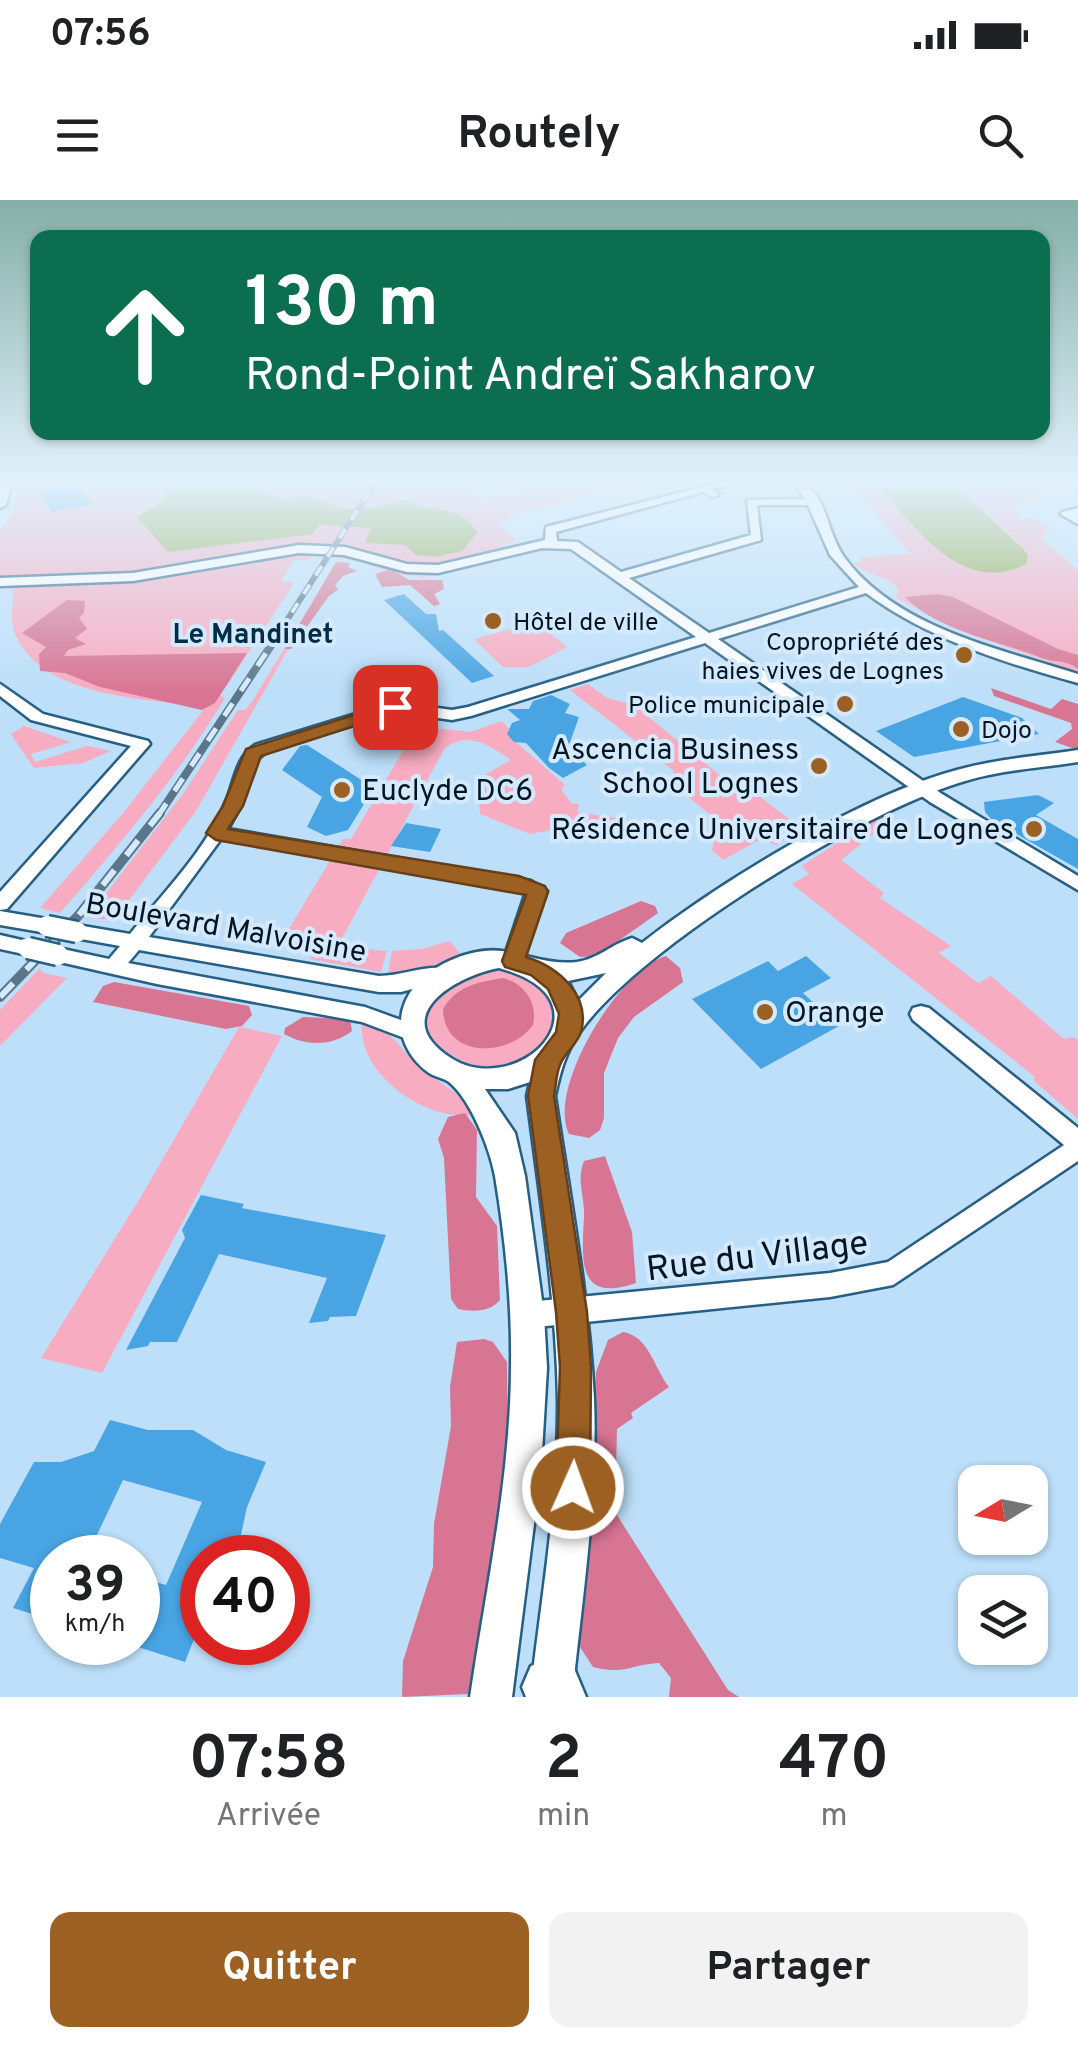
<!DOCTYPE html>
<html lang="fr">
<head>
<meta charset="utf-8">
<style>
	:root { --surface:#fff; --page:#f2f2f2; --text:#202124; --muted:#757577; --accent:#9d6023 }
	body { margin:0; font-family:Overpass,sans-serif; background:var(--page); color:var(--text); height:100vh; display:flex; flex-direction:column; font-size:38px; white-space:nowrap }
	* { box-sizing:border-box; margin:0 }
	p { font-size:32px; color:var(--muted) }
	.icon { flex:none; width:55px; height:55px; fill:none; stroke:currentColor; stroke-width:2; stroke-linecap:round; stroke-linejoin:round }
	.map { position:relative; height:1497px; overflow:hidden }
	.drawer { display:flex; flex-direction:column; background:var(--surface); flex:1 }
	.drawer>* { flex:none }
	.top-card { position:absolute; left:30px; top:30px; width:1020px; height:210px; border-radius:20px; box-shadow:0 2px 8px #0004; background:#0b6e4f; color:#fff; overflow:hidden }
	.needle { width:65px; rotate:260deg }
	.tools { position:absolute; left:958px; top:1265px; display:grid; gap:20px }
	.tools a { display:grid; place-items:center; width:90px; height:90px; border-radius:20px; background:var(--surface); box-shadow:0 2px 8px #0004; font-size:50px }
	.speed { position:absolute; left:30px; top:1335px; display:flex; gap:20px; font-size:50px; font-weight:700; text-align:center }
	.speed>* { display:grid; place-content:center; width:130px; height:130px; border-radius:50%; background:var(--surface); box-shadow:0 2px 8px #0004; line-height:1 }
	.speed small { font-size:25px; font-weight:400 }
	.speed .limit { border:15px solid #d22; background:#fff; color:#111 }
	.pin { position:absolute; display:grid; place-items:center; width:85px; height:85px; color:#fff; margin:-42px; border-radius:20px; box-shadow:0 5px 15px #0006 }
	.me { position:absolute; width:110px; margin:-55px; rotate:2deg; stroke-linejoin:round; filter:drop-shadow(0 0 8px #0008) }
	.turn { display:flex; align-items:center; gap:35px; height:210px; padding:0 50px; font-size:45px }
	.turn .icon { width:130px; height:130px; stroke-width:2.5 }
	.turn b { display:block; font-size:70px; line-height:85px }
	.eta { display:flex; justify-content:space-evenly; align-items:center; height:170px; text-align:center }
	.eta b { font-size:60px; font-weight:700; line-height:70px }
	.action { display:flex; gap:20px; margin-top:auto; padding:20px 50px }
	.action a { flex:1; height:115px; border-radius:20px; background:var(--accent); color:#fff; font-size:40px; font-weight:700; line-height:115px; text-align:center }
	.action a+a { background:var(--page); color:var(--text) }
	.status { display:flex; justify-content:space-between; align-items:center; height:70px; padding:0 50px; background:var(--surface); direction:ltr }
	.status svg { height:28px; fill:currentColor }
	header { display:flex; justify-content:space-between; align-items:center; height:130px; padding:0 50px; background:var(--surface); font-size:45px; font-weight:700 }
	.map>svg:first-child { display:block }
</style>
</head>
<body>
<div class="status"><b>07:56</b><svg viewBox="0 0 49 12"><path d="M0 12V9h3v3zM5 12V6h3v6zM10 12V3h3v9zM15 12V0h3v12zM26 1h20v11H26zM47 4h2v5h-2z"/></svg></div>
<header><svg class="icon" aria-label="menu" viewBox="0 0 24 24"><path d="M4 6h16M4 12h16M4 18h16"/></svg>Routely<svg class="icon" aria-label="search" viewBox="0 0 24 24"><circle cx="10" cy="10" r="6"/><path d="M15 15l6 6"/></svg></header>
<div class="map">
<svg width="1078" height="1497" viewBox="0 0 1078 1497">
	<rect width="100%" height="100%" fill="#bddff9"/>
	<g fill="#f8acc1">
		<path d="M 20,283 L 418,283 L 463,285 L 482,299 L 549,283 L 644,283 L 508,316 L 511,319 L 495,324 L 517,340 L 502,345 L 514,357 L 424,377 L 395,374 L 355,360 L 312,355 L 308,360 L 293,360 L 281,381 L 294,383 L 220,496 L 225,498 C 178,576 120,644 60,713 L 40,708 L 124,612 L 205,508 C 148,497 46,500 16,436 C 6,415 19,396 9,376 L 0,376 L 0,332 L 12,314 Z"/>
		<path d="M 848,283 L 1076,283 L 1037,295 L 1041,298 L 1011,308 L 1022,316 L 1018,320 L 1026,321 L 1028,317 L 1050,327 L 1042,339 L 1078,371 L 1078,472 L 966,433 L 896,398 L 899,390 C 887,373 866,377 854,363 L 862,362 L 860,358 L 911,354 Z"/>
		<polygon points="337,361 347,363 346,369 286,453 196,611 114,720 87,718 183,594 238,510 245,510 253,500"/>
		<polygon points="536,422 567,447 529,467 503,467 474,439"/>
		<polygon points="588,484 607,498 634,505 733,586 742,583 793,622 776,631 786,639 776,645 761,639 723,660 712,650 718,621 671,583 674,571 570,490"/>
		<path d="M 502,521 L 509,529 L 507,534 L 565,585 L 561,589 L 572,604 L 579,604 L 577,612 L 667,626 C 643,635 612,625 581,632 L 575,625 L 530,634 L 480,614 L 477,579 L 511,560 C 488,545 469,530 444,549 L 338,746 L 387,751 L 381,772 L 310,759 L 317,744 L 284,737 L 343,639 L 351,639 L 413,534 L 399,524 L 470,532 Z"/>
		<polygon points="24,526 71,542 31,554 35,562 87,546 111,551 83,563 34,568 11,534"/>
		<polygon points="881,614 887,613 892,619 841,660 884,693 880,698 951,746 939,753 978,783 991,776 1064,839 1073,837 1078,840 1078,919 1033,880 1035,877 792,684 809,674 802,666"/>
		<polygon points="450,741 461,755 428,769 387,779 392,751 422,749"/>
		<polygon points="40,768 43,773 67,778 0,846 0,810"/>
		<path d="M 490,768 C 526,770 539,784 558,812 C 530,926 369,838 446,784 C 457,776 477,773 490,768 Z"/>
		<path d="M 362,821 C 398,832 397,849 423,869 C 442,885 461,894 478,914 C 431,925 356,876 362,821 Z"/>
		<polygon points="239,827 282,836 102,1173 41,1158 142,995"/>
	</g>
	<g fill="#d87593">
		<polygon points="336,362 350,363 348,367 357,371 343,376 335,385 338,390 329,396 291,449 285,449"/>
		<polygon points="391,369 409,380 442,380 444,389 434,394 440,404 434,406 410,385 382,387 375,374"/>
		<path d="M 938,394 L 953,397 L 1058,449 L 1078,455 L 1078,469 C 1065,459 1056,463 1042,458 C 1000,441 937,431 905,397 Z"/>
		<polygon points="67,400 85,401 84,413 79,418 87,429 75,438 86,444 68,450 64,456 247,453 215,503 202,510 100,487 65,473 40,471 39,454 46,447 22,433"/>
		<polygon points="991,488 1051,509 1062,499 1078,504 1078,550 1055,542 1072,529 1071,523 994,496"/>
		<polygon points="641,701 655,706 658,713 597,756 580,757 560,743 566,733"/>
		<path d="M 666,756 L 680,768 L 683,782 L 634,817 L 618,838 L 604,873 L 604,918 L 600,930 L 589,938 L 569,934 C 546,888 620,769 666,756 Z"/>
		<path d="M 503,778 C 524,783 538,803 533,825 C 509,858 444,859 443,809 C 456,786 478,782 503,778 Z"/>
		<polygon points="114,782 249,806 252,815 242,826 226,829 93,802 103,786"/>
		<path d="M 303,817 L 350,819 L 352,831 C 331,847 306,846 284,834 L 285,828 Z"/>
		<path d="M 465,913 L 477,930 L 476,997 L 497,1026 L 500,1100 C 490,1112 474,1112 458,1109 L 451,1099 L 444,958 L 438,939 L 448,917 Z"/>
		<path d="M 605,956 L 632,1032 L 636,1083 C 576,1104 582,1059 584,1017 C 585,997 576,981 584,961 Z"/>
		<path d="M 623,1132 C 649,1136 654,1168 669,1187 L 631,1213 L 633,1218 L 617,1229 L 615,1312 L 728,1490 L 739,1497 L 669,1497 L 671,1478 L 659,1463 C 627,1465 627,1475 593,1467 L 580,1447 L 577,1422 L 585,1353 L 596,1172 L 608,1140 Z"/>
		<polygon points="484,1139 493,1142 507,1162 508,1251 493,1361 468,1494 402,1497 403,1461 433,1367 434,1324 451,1226 450,1187 457,1142"/>
	</g>
	<g fill="#8ea745">
		<path d="M 167,283 L 256,283 C 274,307 288,295 313,298 C 322,299 326,304 335,306 C 361,313 381,306 405,300 C 419,313 463,302 477,333 L 462,351 L 435,357 L 416,355 L 405,345 L 365,343 L 371,328 L 326,325 L 319,325 L 313,334 L 168,352 L 137,317 L 164,300 Z"/>
		<path d="M 875,283 L 952,283 L 1023,349 L 1028,355 L 1026,364 C 961,398 913,323 875,283 Z"/>
	</g>
	<g fill="#48a4e3">
		<polygon points="77,284 92,304 52,312 38,292"/>
		<polygon points="404,394 426,414 436,414 439,431 443,430 494,476 472,483 384,400"/>
		<polygon points="551,495 570,504 565,513 579,517 568,548 587,565 563,578 549,568 526,543 514,542 507,534 512,523 520,520 507,509 529,509 533,501"/>
		<polygon points="963,497 1022,518 1039,534 914,557 876,531"/>
		<polygon points="307,545 374,588 348,630 326,636 307,627 322,597 282,570 300,546"/>
		<polygon points="1038,595 1054,603 1036,615 1078,639 1078,669 992,620 985,612 984,602"/>
		<polygon points="406,623 441,629 430,652 391,646"/>
		<polygon points="806,756 831,778 803,793 839,826 761,869 692,799 768,761 778,771"/>
		<polygon points="201,995 244,1004 242,1008 386,1035 356,1116 330,1117 328,1121 309,1123 327,1078 219,1054 177,1142 150,1142 148,1146 126,1150 185,1038 182,1030"/>
		<polygon points="110,1220 148,1230 193,1230 226,1250 266,1262 247,1307 236,1358 202,1358 202,1419 185,1462 138,1447 138,1377 166,1385 202,1302 123,1280 86,1358 52,1358 52,1420 13,1408 34,1368 0,1358 0,1324 34,1262 61,1262 94,1251"/>
	</g>
	<g fill="none" stroke-linecap="round" stroke-linejoin="round">
		<defs>
			<polygon id="pedestrian" points="702,287 708,287 719,295 712,297 702,291"/>
			<g id="minor">
				<polygon points="0,283 12,283 6,305 0,308"/>
				<path d="M 717,283 L 736,283 L 556,332 L 557,341 L 578,342 L 621,372 L 751,335 L 747,300 L 805,299 L 794,283 L 806,283 C 810,288 817,296 820,301 C 828,317 832,340 844,357 C 896,428 1000,449 1078,474 L 1078,483 C 1005,463 928,439 866,393 L 718,439 L 942,594 L 1078,676 L 1078,690 L 930,602 L 705,443 L 471,516 L 452,520 L 396,512 L 267,551 L 257,560 L 243,601 L 228,629 L 531,681 L 547,691 L 520,766 L 506,766 L 503,761 L 526,692 L 221,639 L 149,737 L 379,776 C 402,776 428,764 449,769 L 452,774 L 449,779 L 401,792 L 379,792 L 139,750 L 128,763 L 365,807 L 423,828 L 426,834 L 423,840 L 415,842 L 362,822 L 157,784 L 51,760 L 48,755 L 51,750 L 58,748 L 109,759 L 120,746 L 70,737 L 67,732 L 70,727 L 77,725 L 130,734 C 163,693 207,649 227,599 C 235,579 236,558 255,545 L 395,502 L 452,510 L 468,507 L 696,437 L 571,349 L 542,348 L 438,373 L 407,372 L 344,355 L 299,353 L 133,381 L 0,386 L 0,378 L 133,373 L 299,345 L 345,347 L 407,364 L 438,365 L 545,340 L 546,327 ZM 757,305 L 808,305 L 830,355 L 859,387 L 709,433 L 629,378 L 761,340 Z"/>
				<polygon points="1078,308 1078,324 1060,314 1062,312"/>
				<polygon points="0,484 43,514 148,541 150,544 7,709 0,710 0,692 131,546 31,520 0,496"/>
				<polygon points="0,711 47,719 57,726 47,733 0,725"/>
				<polygon points="0,735 35,743 38,748 28,755 0,749"/>
				<polygon points="921,806 929,808 1078,928 1078,961 893,1085 830,1097 527,1128 517,1124 514,1115 517,1106 527,1102 830,1073 888,1062 1064,945 913,820 910,814 913,808"/>
			</g>
			<path id="tertiary" d="M 1078,550 L 1078,562 C 1041,568 1001,570 965,581 C 864,610 639,747 579,833 C 565,853 560,873 555,896 C 570,997 589,1097 594,1199 C 598,1298 582,1399 572,1497 L 530,1497 C 541,1399 559,1299 558,1200 C 556,1098 540,997 527,896 L 530,882 L 508,889 L 485,889 L 515,933 L 525,976 L 544,1115 L 547,1168 L 541,1269 L 512,1497 L 470,1497 C 486,1388 511,1276 511,1165 C 512,1103 505,1037 495,976 C 490,949 471,900 449,882 C 444,878 435,877 429,873 C 400,852 391,817 414,787 C 432,764 473,747 502,751 C 528,755 550,765 577,762 C 598,759 612,744 632,738 L 642,743 C 720,682 862,595 957,570 C 996,559 1038,556 1078,550 ZM 499,768 C 621,801 514,907 445,854 C 390,813 459,775 499,768 ZM 606,773 L 578,801 L 568,781 Z"/>
			<polygon id="trunk" points="552,1457 573,1466 586,1497 526,1497 522,1487 531,1466"/>
		</defs>
		<use href="#pedestrian" stroke="#275f84" stroke-width="5"/>
		<use href="#minor" stroke="#275f84" stroke-width="5"/>
		<use href="#tertiary" stroke="#275f84" stroke-width="5"/>
		<use href="#trunk" stroke="#275f84" stroke-width="5"/>
		<use href="#pedestrian" fill="#fff" fill-rule="evenodd"/>
		<use href="#minor" fill="#fff" fill-rule="evenodd"/>
		<use href="#tertiary" fill="#fff" fill-rule="evenodd"/>
		<use href="#trunk" fill="#fff" fill-rule="evenodd"/>
		<defs>
			<polyline id="rail-far2" points="280,431 375,283"/>
			<polyline id="rail-far1" points="158,616 282,429"/>
			<polyline id="rail" points="0,797 78,716 160,613"/>
		</defs>
		<use href="#rail-far2" stroke="#5b768b" stroke-width="6"/>
		<use href="#rail-far1" stroke="#5b768b" stroke-width="8"/>
		<use href="#rail" stroke="#5b768b" stroke-width="10"/>
		<use href="#rail-far2" stroke="#d4eafc" stroke-width="4" stroke-dasharray="11" stroke-linecap="butt"/>
		<use href="#rail-far1" stroke="#d4eafc" stroke-width="5" stroke-dasharray="15" stroke-linecap="butt"/>
		<use href="#rail" stroke="#d4eafc" stroke-width="6" stroke-dasharray="19" stroke-linecap="butt"/>
		<defs>
			<g id="minor-bridge">
				<polyline points="47,726 77,732"/>
				<polyline points="28,748 58,755"/>
			</g>
		</defs>
		<use href="#minor-bridge" stroke="#275f84" stroke-width="25" stroke-linecap="butt"/>
		<use href="#minor-bridge" stroke="#fff" stroke-width="20"/>
	</g>
	<linearGradient id="sky" x2="0" y2="1"><stop stop-color="#84afa7"/><stop offset="0.57" stop-color="#e1f1fc"/><stop offset="1" stop-color="#e1f1fc" stop-opacity="0"/></linearGradient>
	<rect width="1078" height="493" fill="url(#sky)"/>
	<path fill="#9d6023" stroke="#663e17" stroke-width="2.5" d="M 395,502 L 404,507 L 401,511 L 261,556 L 243,606 L 228,629 L 519,676 L 545,686 L 548,692 L 526,757 C 558,767 591,795 581,832 C 577,845 564,853 560,865 C 556,874 556,886 554,896 L 587,1112 L 591,1167 L 590,1288 L 585,1300 L 573,1305 L 561,1300 L 556,1288 L 560,1167 L 556,1112 L 528,896 L 535,860 L 556,832 L 559,814 L 548,789 L 531,775 L 505,767 L 502,761 L 526,695 L 216,640 L 206,633 L 223,606 L 246,549 Z"/>
	<g fill="#9d6023" stroke="#d4eafc" stroke-width="4">
		<circle cx="493" cy="421" r="10"/>
		<circle cx="964" cy="455" r="10"/>
		<circle cx="845" cy="504" r="10"/>
		<circle cx="961" cy="529" r="10"/>
		<circle cx="819" cy="566" r="10"/>
		<circle cx="342" cy="590" r="10"/>
		<circle cx="1034" cy="629" r="10"/>
		<circle cx="765" cy="812" r="10"/>
	</g>
	<g text-anchor="middle" stroke-width="8" stroke-linejoin="round" paint-order="stroke">
		<g font-size="25" fill="#021726" stroke="#d4eafc" text-anchor="start">
			<text x="513" y="430">Hôtel de ville</text>
			<text x="944" y="450" text-anchor="end">Copropriété des<tspan x="944" dy="29">haies vives de Lognes</tspan></text>
			<text x="825" y="513" text-anchor="end">Police municipale</text>
			<text x="981" y="538">Dojo</text>
		</g>
		<g font-size="28" font-weight="bold" fill="#002d48" stroke="#d4eafc">
			<text x="253" y="443">Le Mandinet</text>
		</g>
		<g font-size="30" fill="#021726" stroke="#d4eafc" text-anchor="end">
			<text x="799" y="559">Ascencia Business<tspan x="799" dy="34">School Lognes</tspan></text>
			<text x="362" y="600" text-anchor="start">Euclyde DC6</text>
			<text x="1014" y="639">Résidence Universitaire de Lognes</text>
			<text x="785" y="822" text-anchor="start">Orange</text>
		</g>
		<g font-size="30" fill="#021726" stroke="#d4eafc">
			<text transform="translate(226 727) rotate(10)" y="10">Boulevard Malvoisine</text>
		</g>
		<g font-size="35" fill="#021726" stroke="#d4eafc">
			<text transform="translate(757 1055) rotate(-7)" y="12">Rue du Village</text>
		</g>
	</g>
</svg>
<div class="tools">
<a><svg class="needle" viewBox="-14 -14 28 28"><path d="M0-13l5 13h-10z" fill="#e53935"/><path d="M0 13l5-13h-10z" fill="#757577"/></svg></a>
<a><svg class="icon" aria-label="layers" viewBox="0 0 24 24"><path d="M12 4l9 5-9 5-9-5zM3 14l9 5 9-5"/></svg></a>
</div>
<div class="speed"><div>39<small>km/h</small></div><div class="limit">40</div></div>
<div class="pin" style="left:395px;top:507px;background:#d93025"><svg class="icon" aria-label="arrive" viewBox="0 0 24 24"><path d="M6 21V4h12l-3 4 3 4H6"/></svg></div>
<svg class="me" style="left:573px;top:1288px" viewBox="-20 -20 40 40"><circle r="17" fill="#9d6023" stroke="#fff" stroke-width="3"/><path d="M0-11L8 9 0 5-8 9z" fill="#fff"/></svg>
<div class="top-card">
<div class="turn"><svg class="icon" aria-label="ahead" viewBox="0 0 24 24"><path d="M12 20V5M6 11l6-6 6 6"/></svg><div><b>130 m</b>Rond-Point Andreï Sakharov</div></div>
</div>
</div>
<section class="drawer">
<div class="eta">
<div><b>07:58</b><p>Arrivée</p></div>
<div><b>2</b><p>min</p></div>
<div><b>470</b><p>m</p></div>
</div>
<div class="action"><a>Quitter</a><a>Partager</a></div>
</section>
</body>
</html>
